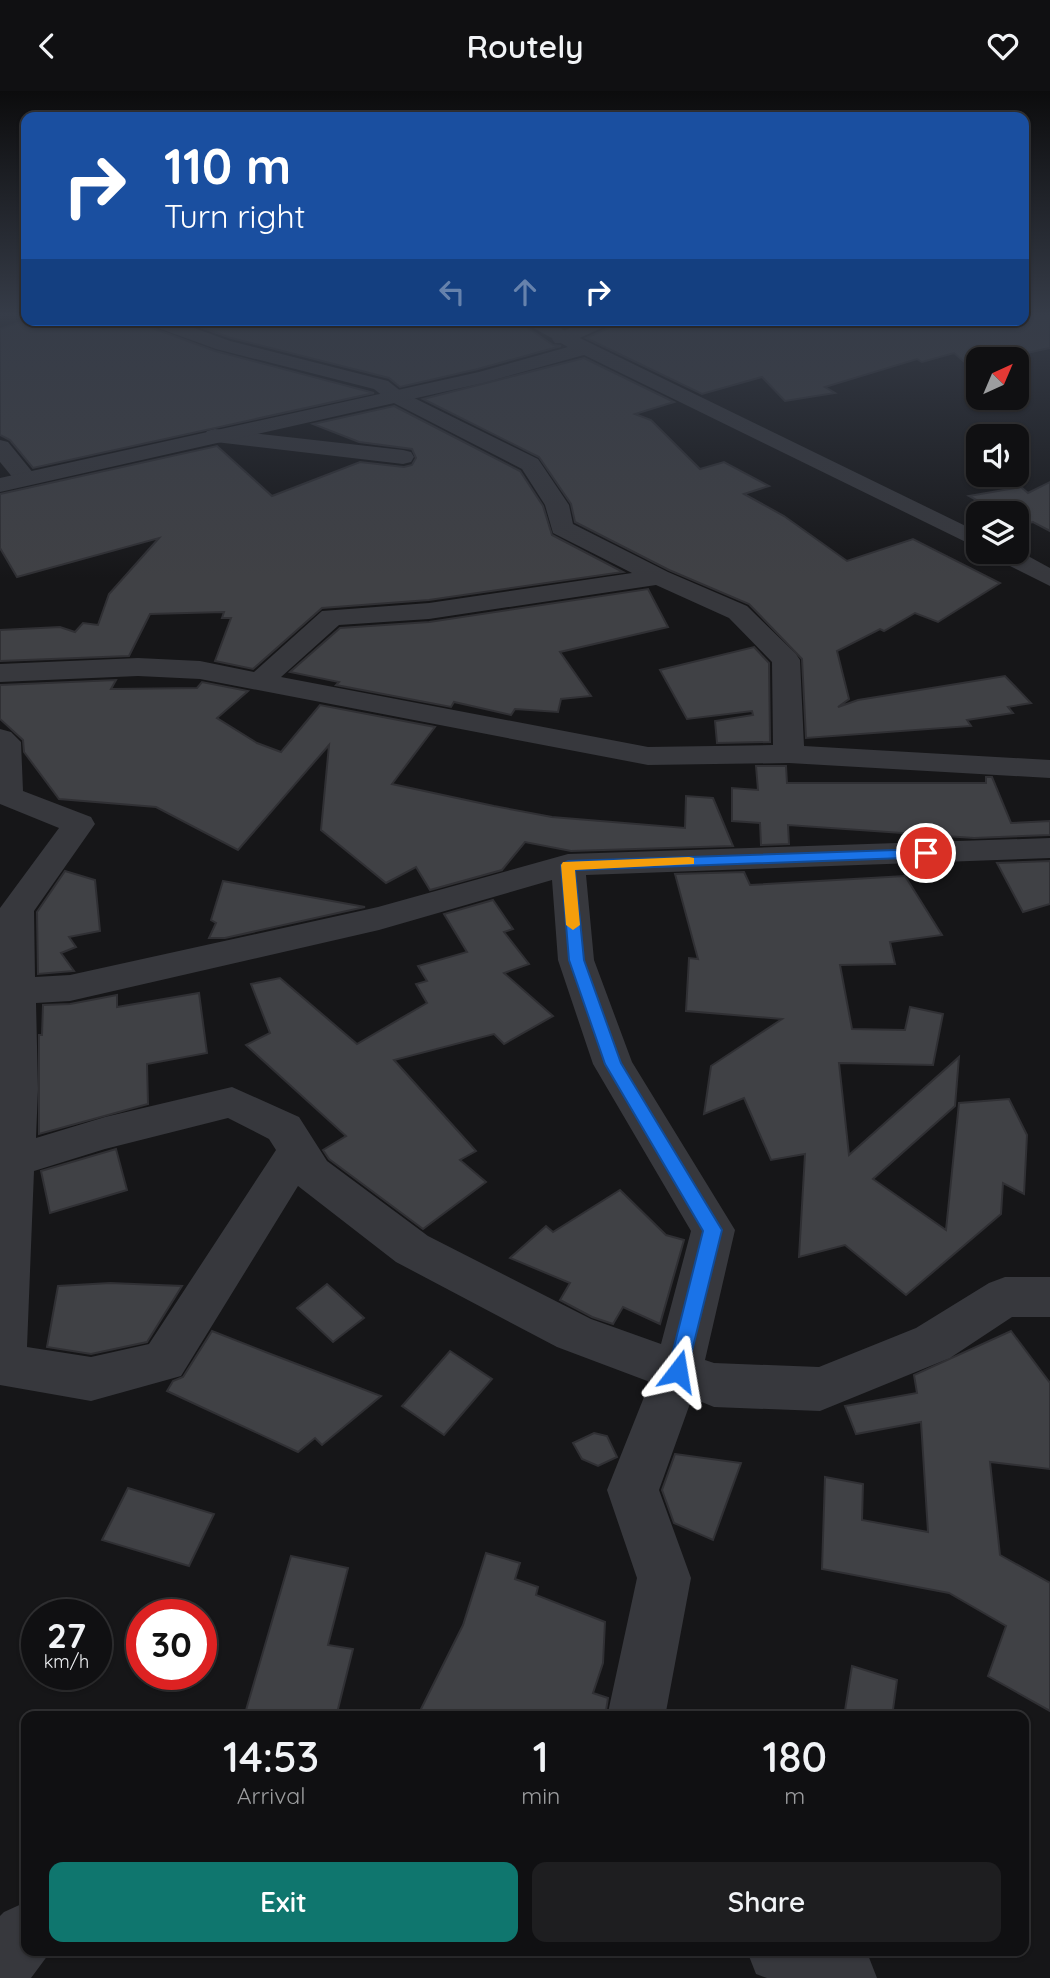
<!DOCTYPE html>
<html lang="en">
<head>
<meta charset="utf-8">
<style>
	:root { --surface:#101012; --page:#1e1e20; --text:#f1f3f6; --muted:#9c9d9f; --line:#303032; --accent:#0f766e }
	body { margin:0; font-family:Quicksand,sans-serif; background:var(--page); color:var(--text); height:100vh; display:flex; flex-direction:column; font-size:26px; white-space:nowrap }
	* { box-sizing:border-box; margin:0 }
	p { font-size:23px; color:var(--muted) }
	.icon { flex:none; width:38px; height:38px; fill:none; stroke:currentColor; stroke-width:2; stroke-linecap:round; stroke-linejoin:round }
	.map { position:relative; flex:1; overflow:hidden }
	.sheet { position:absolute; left:21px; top:1620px; width:1008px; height:245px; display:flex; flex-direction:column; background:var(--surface); border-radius:14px; box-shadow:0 2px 5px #0004,0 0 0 2px var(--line) }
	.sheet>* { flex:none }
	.guide { position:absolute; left:21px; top:21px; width:1008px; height:214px; border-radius:14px; box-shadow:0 2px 5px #0004,0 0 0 2px var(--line); background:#1a4fa0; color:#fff; overflow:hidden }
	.needle { width:46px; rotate:44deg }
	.tools { position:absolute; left:966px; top:256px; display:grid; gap:14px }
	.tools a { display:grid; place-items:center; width:63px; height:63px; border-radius:14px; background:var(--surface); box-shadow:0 2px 5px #0004,0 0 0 2px var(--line); font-size:35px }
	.speed { position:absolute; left:21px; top:1508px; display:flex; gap:14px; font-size:35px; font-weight:700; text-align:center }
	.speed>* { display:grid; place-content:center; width:91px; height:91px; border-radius:50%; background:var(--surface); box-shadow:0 2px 5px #0004,0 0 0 2px var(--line); line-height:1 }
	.speed small { font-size:18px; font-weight:400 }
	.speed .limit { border:10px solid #d22; background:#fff; color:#111 }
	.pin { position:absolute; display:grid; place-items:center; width:60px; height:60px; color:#fff; margin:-30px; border:4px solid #fff; border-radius:50%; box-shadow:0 2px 7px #0007 }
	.me { position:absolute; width:77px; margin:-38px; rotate:14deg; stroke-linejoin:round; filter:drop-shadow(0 0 5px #0008) }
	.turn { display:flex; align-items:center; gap:24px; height:147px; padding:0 28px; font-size:32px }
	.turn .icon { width:91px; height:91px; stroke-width:2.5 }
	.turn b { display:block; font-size:49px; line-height:60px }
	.lanes { display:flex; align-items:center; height:66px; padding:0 28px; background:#0003; justify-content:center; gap:35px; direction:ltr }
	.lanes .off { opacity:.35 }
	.eta { display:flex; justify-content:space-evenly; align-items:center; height:119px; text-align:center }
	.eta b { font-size:42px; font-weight:600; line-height:49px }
	.button { display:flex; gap:14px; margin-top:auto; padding:14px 28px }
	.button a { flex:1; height:80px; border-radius:14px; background:var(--accent); color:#fff; font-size:28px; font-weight:600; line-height:80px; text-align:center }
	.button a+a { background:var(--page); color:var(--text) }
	header { display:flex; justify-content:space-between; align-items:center; height:91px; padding:0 28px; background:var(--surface); font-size:32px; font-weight:600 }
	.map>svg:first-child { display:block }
</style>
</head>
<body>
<header><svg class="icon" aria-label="back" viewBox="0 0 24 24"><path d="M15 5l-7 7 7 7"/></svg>Routely<svg class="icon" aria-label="heart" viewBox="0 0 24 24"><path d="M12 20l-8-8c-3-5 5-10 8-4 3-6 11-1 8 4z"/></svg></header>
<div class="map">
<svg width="1050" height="1887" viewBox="0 0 1050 1887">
	<rect width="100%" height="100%" fill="#161618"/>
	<g fill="#404145" stroke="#303034" stroke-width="2">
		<polygon points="1040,223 1050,223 1050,257 1013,265 1016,268 978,268 978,279 974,279 954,262 922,271 917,268 825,296 835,302 785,310 762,286 702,303 586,247 611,236 635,229 1026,229"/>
		<polygon points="26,229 57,229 63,233 79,229 103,238 128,232 144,234 215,260 374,302 33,377 10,349 0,344 0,238"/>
		<polygon points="180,229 516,229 553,254 561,255 478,278 400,296 389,287 231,247"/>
		<polygon points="584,267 674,311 635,323 651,329 700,378 724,371 769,395 744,403 784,425 847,470 913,448 1000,492 938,531 915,522 884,540 880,538 837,560 849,608 838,616 858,609 1005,585 1031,612 1008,616 1013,622 967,629 971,635 806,647 802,568 749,513 669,479 575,431 571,413 539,366 423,308"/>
		<polygon points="394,315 520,380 543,415 552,444 623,481 429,509 322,517 253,578 215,570 231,527 222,527 224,521 150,523 129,565 0,570 0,539 60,536 75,541 83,532 98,534 109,503 159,447 17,486 0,457 0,403 217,355 272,405 360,371 404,376 412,374 416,367 412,358 359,351 313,333"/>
		<polygon points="1050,391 1050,440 1033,431 1022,434 1017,431 1017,422 1000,422 969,405 1021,396 1028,402"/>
		<polygon points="648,498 668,536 560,561 591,605 561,608 558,621 515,618 511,624 454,611 451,616 336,594 339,591 290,581 340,537 429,531"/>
		<polygon points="754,556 769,572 770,651 717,652 715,630 753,624 752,620 687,628 660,579"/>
		<polygon points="116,589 111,598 197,597 202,591 248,600 217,627 257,652 281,661 320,614 435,636 392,693 494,715 552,726 685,737 686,705 713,707 733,755 571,760 525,751 502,779 430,799 416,776 386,792 321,739 329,654 238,759 156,716 59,708 24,661 23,649 0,628 0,594"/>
		<polygon points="756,675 786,675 787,692 986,692 986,686 992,686 1011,732 1050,730 1050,744 974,747 788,734 789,753 761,754 760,732 732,730 732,697 758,699"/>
		<polygon points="1050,770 1050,813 1023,821 997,772"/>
		<polygon points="65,780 95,789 100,840 69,846 76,856 61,862 74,880 38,883 37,821"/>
		<polygon points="744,781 750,794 905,785 942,844 890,851 895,873 840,874 852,938 905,939 910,916 943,923 933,974 839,972 849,1064 959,966 955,1015 873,1088 946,1139 959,1012 1009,1008 1027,1044 1024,1103 1003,1092 1001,1123 906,1204 845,1154 799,1166 805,1063 771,1069 744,1007 704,1023 711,975 782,928 686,920 689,867 698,868 675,783"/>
		<polygon points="223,790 365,816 225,847 209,847 216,832 211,829"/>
		<polygon points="493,809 513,838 504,841 529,873 504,882 553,925 504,953 494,943 394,969 476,1060 460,1069 486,1091 423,1138 329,1068 323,1059 346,1045 246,954 270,942 251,893 280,887 357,953 427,912 416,893 427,890 418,875 467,861 444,823"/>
		<polygon points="199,902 207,962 147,973 148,1013 39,1043 39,944 42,944 43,914 70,913 117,904 117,916"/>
		<polygon points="116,1058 127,1099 50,1122 41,1080"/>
		<polygon points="620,1099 666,1144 684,1149 660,1233 623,1216 613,1233 592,1226 560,1209 570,1192 510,1167 546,1135 553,1141"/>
		<polygon points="110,1192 182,1195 147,1251 91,1263 47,1256 58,1195"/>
		<polygon points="327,1193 364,1227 333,1251 297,1217"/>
		<polygon points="212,1240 268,1262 381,1305 322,1354 315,1347 298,1361 167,1300 173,1290 183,1286"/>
		<polygon points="1011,1240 1050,1292 1050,1378 990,1371 1000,1464 1050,1492 1050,1620 988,1585 1006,1535 949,1502 822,1478 825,1386 863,1393 862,1429 928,1441 921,1331 856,1343 845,1315 917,1302 914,1284"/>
		<polygon points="450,1260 492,1288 444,1344 402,1315"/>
		<polygon points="594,1342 607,1345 617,1366 598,1375 582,1368 573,1352"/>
		<polygon points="675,1363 741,1372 713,1449 674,1432 662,1399"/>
		<polygon points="128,1397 214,1423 189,1475 102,1449"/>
		<polygon points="486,1462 520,1472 515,1488 538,1496 536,1504 605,1531 603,1572 593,1602 608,1607 605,1626 417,1626 463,1534"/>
		<polygon points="291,1465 348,1477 328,1554 353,1558 336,1626 244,1626"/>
		<polygon points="852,1575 897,1589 892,1626 844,1626"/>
	</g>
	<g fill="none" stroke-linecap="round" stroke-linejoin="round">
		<g fill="#37383d" fill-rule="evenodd">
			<path d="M 145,229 L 172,229 L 230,250 L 388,290 L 402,301 L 538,368 L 569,414 L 573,433 L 668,481 L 747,515 L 796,563 L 800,569 L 804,655 L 1050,669 L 1050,687 L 789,672 L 648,674 L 200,588 L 138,585 L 0,591 L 0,573 L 138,567 L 200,570 L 254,581 L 322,520 L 429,512 L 632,482 L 553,442 L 545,414 L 522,378 L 388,309 L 374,298 L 216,258 L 147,233 ZM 656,494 L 729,527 L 772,571 L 773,654 L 648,656 L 281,586 L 339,534 L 429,528 Z"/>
			<polygon points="587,229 612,229 610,233 569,252 555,252 552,248 555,244"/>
			<polygon points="215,338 403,359 411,361 414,366 411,371 403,373 207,350 204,345 207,340"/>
			<polygon points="0,349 8,351 34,383 38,388 34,393 18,393 0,371"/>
			<path d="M 0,638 L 11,641 L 21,651 L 23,700 L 91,726 L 95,733 L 34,820 L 35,886 L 70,884 L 378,816 L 568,763 L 1050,747 L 1050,767 L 586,784 L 594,869 L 632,971 L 735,1139 L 705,1269 L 714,1272 L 819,1276 L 916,1237 L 989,1192 L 1005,1186 L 1050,1186 L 1050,1226 L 1012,1226 L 950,1267 L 820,1320 L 714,1316 L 692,1307 L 659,1399 L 691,1487 L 665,1626 L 607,1626 L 637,1487 L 607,1399 L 650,1291 L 557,1256 L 396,1171 L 298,1095 L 181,1285 L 91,1310 L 0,1294 L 0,817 L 59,737 L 0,713 ZM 552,789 L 558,869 L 593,973 L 691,1140 L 661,1253 L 591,1228 L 428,1145 L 327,1070 L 299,1026 L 232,996 L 105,1026 L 36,1047 L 38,998 L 36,912 L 70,910 L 379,839 ZM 228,1027 L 269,1048 L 276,1059 L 149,1253 L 91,1266 L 27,1256 L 34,1080 L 105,1058 Z"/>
			<polygon points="26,1811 26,1860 51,1860 31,1887 0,1887 0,1825 4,1821"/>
			<polygon points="747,1860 858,1860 868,1864 877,1887 767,1887 756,1883"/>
		</g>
		<g fill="#37383d" fill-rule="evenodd">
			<polygon points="519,229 543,229 978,441 978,457 584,264 483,292 0,401 0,387 479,281 568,256"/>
			<polygon points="1017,459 1050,477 1050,495 990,465 987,460"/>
		</g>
	</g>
	<linearGradient id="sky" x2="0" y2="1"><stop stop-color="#0c0c0d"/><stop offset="0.46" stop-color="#363c48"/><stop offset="1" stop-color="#363c48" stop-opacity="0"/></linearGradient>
	<rect width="1050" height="487" fill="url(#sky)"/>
	<polygon fill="#1a73e8" stroke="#114b97" stroke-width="2" points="926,758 933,762 931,766 575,779 584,869 621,972 722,1139 687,1280 685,1286 678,1289 671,1286 668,1280 703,1140 605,973 569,869 561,774 568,770"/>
	<polygon fill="#f59e0b" points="689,766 694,767 694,773 575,779 580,834 573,839 566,834 561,774 563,771"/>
</svg>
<div class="tools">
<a><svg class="needle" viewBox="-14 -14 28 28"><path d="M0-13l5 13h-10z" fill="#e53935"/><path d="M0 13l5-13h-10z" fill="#9c9d9f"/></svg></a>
<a><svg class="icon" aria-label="sound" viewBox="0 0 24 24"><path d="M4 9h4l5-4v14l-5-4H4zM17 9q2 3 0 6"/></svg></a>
<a><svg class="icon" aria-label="layers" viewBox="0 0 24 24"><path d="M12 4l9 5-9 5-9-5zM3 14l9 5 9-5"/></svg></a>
</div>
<div class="speed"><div>27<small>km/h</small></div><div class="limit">30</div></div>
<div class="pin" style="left:926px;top:762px;background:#d93025"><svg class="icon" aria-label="arrive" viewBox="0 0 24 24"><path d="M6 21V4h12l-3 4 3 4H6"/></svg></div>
<svg class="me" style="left:678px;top:1280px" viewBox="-20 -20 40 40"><path d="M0-17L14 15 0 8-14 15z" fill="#1a73e8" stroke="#fff" stroke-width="4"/></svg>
<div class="guide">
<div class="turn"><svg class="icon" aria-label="right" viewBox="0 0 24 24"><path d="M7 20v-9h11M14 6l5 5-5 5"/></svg><div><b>110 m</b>Turn right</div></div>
<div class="lanes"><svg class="icon off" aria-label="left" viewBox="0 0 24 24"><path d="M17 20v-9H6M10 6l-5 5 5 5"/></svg><svg class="icon off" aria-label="ahead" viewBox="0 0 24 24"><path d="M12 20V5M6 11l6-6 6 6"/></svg><svg class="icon" aria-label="right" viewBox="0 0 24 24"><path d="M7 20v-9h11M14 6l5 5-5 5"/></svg></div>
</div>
<section class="sheet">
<div class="eta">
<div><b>14:53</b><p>Arrival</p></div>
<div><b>1</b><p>min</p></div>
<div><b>180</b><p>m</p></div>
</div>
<div class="button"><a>Exit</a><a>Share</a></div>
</section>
</div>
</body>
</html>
